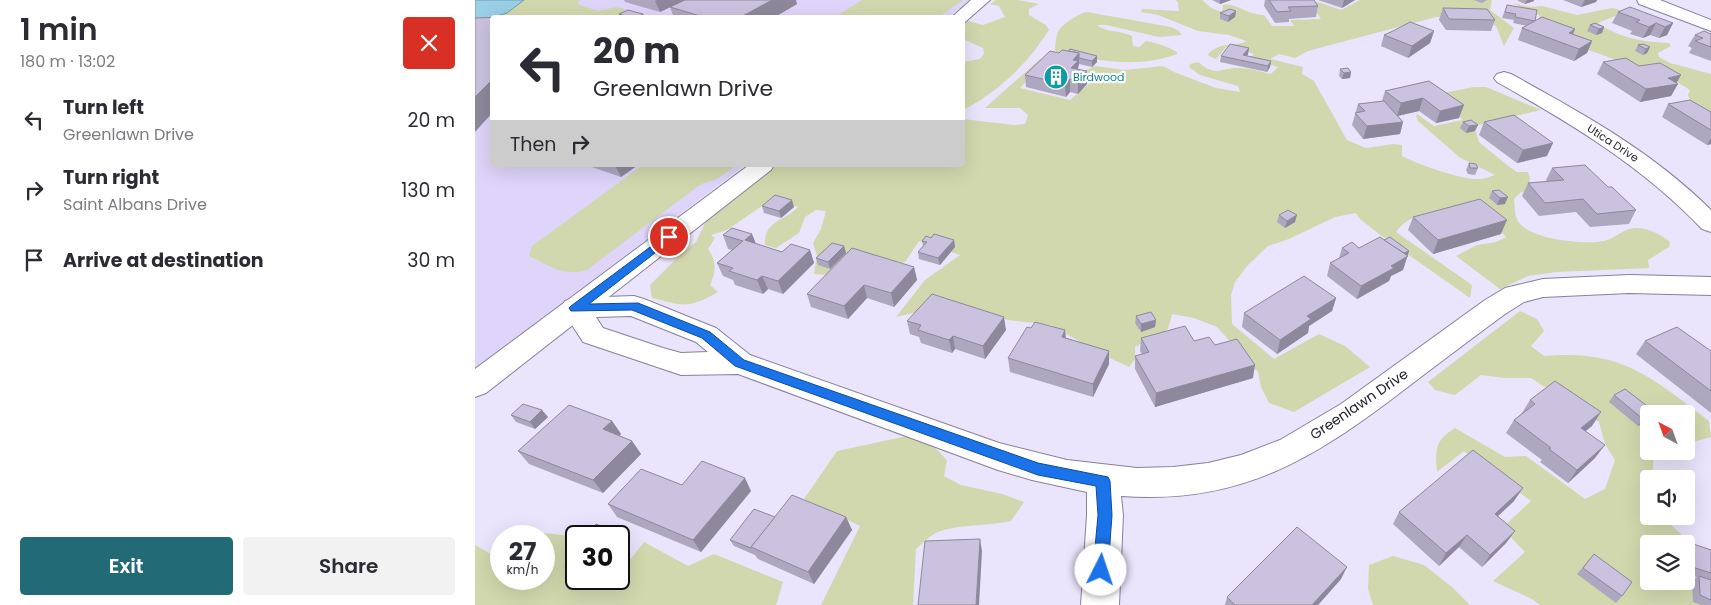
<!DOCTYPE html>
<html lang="en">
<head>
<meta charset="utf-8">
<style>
	:root { --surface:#fff; --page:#f2f2f3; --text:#2b2b33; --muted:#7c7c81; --accent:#226b76 }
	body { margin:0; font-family:Poppins,sans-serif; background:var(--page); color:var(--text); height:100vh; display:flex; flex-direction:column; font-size:19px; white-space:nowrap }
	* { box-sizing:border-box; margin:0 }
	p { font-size:16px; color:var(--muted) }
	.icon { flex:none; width:28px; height:28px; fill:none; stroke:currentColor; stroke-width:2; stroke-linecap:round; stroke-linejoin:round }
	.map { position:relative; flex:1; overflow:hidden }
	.drawer { display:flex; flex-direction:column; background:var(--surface); width:475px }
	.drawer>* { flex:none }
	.banner { position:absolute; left:15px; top:15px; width:475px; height:152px; border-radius:5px; box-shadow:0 5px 20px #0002; background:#fff; color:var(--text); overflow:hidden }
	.needle { width:32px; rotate:319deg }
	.tools { position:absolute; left:1165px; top:405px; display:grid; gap:10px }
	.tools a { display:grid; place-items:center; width:55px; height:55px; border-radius:5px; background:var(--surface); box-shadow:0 5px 20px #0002; font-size:25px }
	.speed { position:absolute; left:15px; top:525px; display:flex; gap:10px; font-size:25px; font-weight:700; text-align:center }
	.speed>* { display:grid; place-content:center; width:65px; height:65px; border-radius:50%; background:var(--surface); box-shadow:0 5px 20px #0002; line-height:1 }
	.speed small { font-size:12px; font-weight:400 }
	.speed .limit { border:2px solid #111; border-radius:8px; background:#fff; color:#111 }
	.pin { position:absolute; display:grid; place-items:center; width:42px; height:42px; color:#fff; margin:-21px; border:2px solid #fff; border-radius:50%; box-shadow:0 1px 5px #0007 }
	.me { position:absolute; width:55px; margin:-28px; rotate:4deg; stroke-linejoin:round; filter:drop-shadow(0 0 4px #0008) }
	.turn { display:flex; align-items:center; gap:18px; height:105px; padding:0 20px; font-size:22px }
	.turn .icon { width:65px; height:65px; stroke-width:2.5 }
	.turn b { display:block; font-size:35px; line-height:42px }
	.then { display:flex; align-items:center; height:48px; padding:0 20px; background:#0003; gap:10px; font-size:19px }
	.round { display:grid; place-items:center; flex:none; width:52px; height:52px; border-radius:5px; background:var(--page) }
	.overview { display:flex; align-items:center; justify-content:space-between; height:85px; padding:0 20px }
	h1 { font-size:30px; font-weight:600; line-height:38px }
	.cta { display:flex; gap:10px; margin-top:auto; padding:10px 20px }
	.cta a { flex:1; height:58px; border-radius:5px; background:var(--accent); color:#fff; font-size:20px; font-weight:600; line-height:58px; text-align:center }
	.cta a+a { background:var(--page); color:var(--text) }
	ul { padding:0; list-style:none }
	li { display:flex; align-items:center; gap:15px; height:70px; padding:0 20px }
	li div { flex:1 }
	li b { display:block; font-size:19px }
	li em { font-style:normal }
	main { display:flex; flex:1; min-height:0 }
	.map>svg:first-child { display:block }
</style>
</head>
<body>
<main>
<section class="drawer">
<div class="overview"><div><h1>1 min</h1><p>180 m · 13:02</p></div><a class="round" style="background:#d93025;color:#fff"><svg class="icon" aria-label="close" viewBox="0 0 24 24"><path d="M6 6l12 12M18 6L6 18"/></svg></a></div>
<ul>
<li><svg class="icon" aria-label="left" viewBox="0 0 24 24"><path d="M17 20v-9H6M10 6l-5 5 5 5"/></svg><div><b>Turn left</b><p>Greenlawn Drive</p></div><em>20 m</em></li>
<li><svg class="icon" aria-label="right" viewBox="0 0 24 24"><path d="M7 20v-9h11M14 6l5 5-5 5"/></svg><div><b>Turn right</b><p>Saint Albans Drive</p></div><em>130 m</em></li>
<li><svg class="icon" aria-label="arrive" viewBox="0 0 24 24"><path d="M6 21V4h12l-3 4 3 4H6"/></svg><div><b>Arrive at destination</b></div><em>30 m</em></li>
</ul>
<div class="cta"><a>Exit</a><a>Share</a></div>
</section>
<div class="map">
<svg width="1236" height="605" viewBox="0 0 1236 605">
	<rect width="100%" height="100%" fill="#eae4fc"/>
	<polygon fill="#dfd4f9" points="0,0 496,0 471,18 18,18 18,165 270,165 0,368"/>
	<g fill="#d2d8ad" fill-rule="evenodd">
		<polygon points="32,0 105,0 102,4 123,11 141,7 161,12 151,18 18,18"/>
		<polygon points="387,0 488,0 464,17 360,17"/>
		<path d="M 521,0 L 543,0 L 564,4 L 554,9 L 554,15 L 571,25 L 574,30 C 552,64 524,92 488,110 L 488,62 L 505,59 L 509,54 L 508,48 L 488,39 L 488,24 L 493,21 L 508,25 L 530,17 L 524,6 L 515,4 Z"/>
		<path d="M 700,0 L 727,0 L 736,8 L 747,12 L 748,5 C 760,2 774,16 789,15 L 797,26 L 819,26 L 815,20 L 846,19 L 836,4 L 843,2 L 866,10 L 885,0 L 1017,0 L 1015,10 L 1039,28 L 1029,46 L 1021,26 L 1008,19 L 961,17 L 833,51 L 820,58 L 804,54 L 795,59 L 828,67 L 827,74 L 839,81 L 872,140 L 891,148 L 918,144 L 927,145 L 927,156 C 944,165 987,180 1005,179 C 1010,179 1016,176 1020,175 L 984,157 L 943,121 L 941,116 L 942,114 L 959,126 L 988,120 L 958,95 L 999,87 L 1011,87 L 1066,110 L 999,126 L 1004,142 L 1032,165 L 1042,172 L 1053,172 L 1055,178 L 1054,185 L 1057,188 L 1045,193 L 1039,199 C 1040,207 1039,218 1045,224 C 1059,240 1109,245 1129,241 C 1139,239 1150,228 1160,228 C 1172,227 1187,235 1195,242 L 1194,247 L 1173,260 L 1174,268 L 1081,272 L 1053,276 L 1025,289 L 981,256 L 1002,245 L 1021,242 L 1031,237 L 1002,206 C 976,210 937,208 921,232 L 997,285 L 995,298 L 904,234 L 885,219 L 881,213 L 860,217 L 814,239 L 793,246 L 773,265 L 760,282 L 756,295 L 757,324 L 799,359 L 844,334 L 870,346 L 895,367 L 819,412 L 794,403 L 786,387 L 783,372 L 742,327 L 719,318 L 697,314 L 693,329 L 660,347 L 660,359 L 654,367 L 626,354 L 576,325 L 533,320 L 474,300 L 442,312 L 421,317 L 450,280 L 485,255 L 444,241 L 430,262 L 357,275 L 339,274 L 342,256 L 338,243 L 346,229 L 351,211 L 341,210 L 330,217 L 324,233 L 301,248 L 290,245 C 289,220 309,222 323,207 L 297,199 L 252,230 L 236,235 L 240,238 L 233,249 C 242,262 241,271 235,285 L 243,292 C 214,309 208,306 177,298 L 175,285 L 205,255 L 221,242 L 231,221 L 302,165 L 488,165 L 488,119 L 539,125 L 550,124 L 553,115 L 545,108 L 510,108 L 565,59 L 572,60 L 545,88 L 595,100 L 615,83 L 604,80 L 605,73 L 620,66 L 650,70 L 688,66 L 699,72 L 741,88 L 765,92 L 763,86 L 725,75 L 714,67 L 715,64 L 723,62 C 742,78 745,67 764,68 C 775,68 786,72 796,74 L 803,67 L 775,59 L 779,54 L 762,47 L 751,47 L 741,59 L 734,56 L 733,54 C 747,40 760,48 771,41 L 754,35 L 723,31 L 683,15 L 666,12 L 667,9 L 704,11 L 703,2 Z"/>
		<path d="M 1037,3 L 1056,7 L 1067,6 L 1102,15 L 1137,8 L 1145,10 L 1145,14 L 1123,23 C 1144,38 1168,42 1194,43 L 1196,46 L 1183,53 L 1184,57 L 1195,63 L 1236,74 L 1236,118 L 1218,107 L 1213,95 L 1215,90 L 1199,80 L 1099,45 L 1067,26 L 1064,15 Z"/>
		<path d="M 612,12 L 696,27 L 704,31 L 707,35 L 684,37 L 631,25 L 622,25 C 631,33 646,30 657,36 L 658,46 L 664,47 L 671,41 C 682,43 692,46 702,52 L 702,54 C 662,69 622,60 582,53 L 580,50 C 582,32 581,29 597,19 C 602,16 606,13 612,12 Z"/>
		<path d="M 168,165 L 262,165 L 242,179 L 226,184 L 112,270 C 88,277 75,266 54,256 L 57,246 Z"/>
		<path d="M 1045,311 L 1062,319 L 1069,331 L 1056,346 L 1069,356 C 1147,349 1176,377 1234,421 L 1236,437 L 1211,444 L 1211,414 L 1174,414 L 1174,451 L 1185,451 L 1179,453 L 1177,479 L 1174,479 L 1174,516 L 1186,516 L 1208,536 L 1236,555 L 1236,605 L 1065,605 L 1057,599 L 1018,581 L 1050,552 L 1027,528 L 1056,501 L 989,451 L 962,472 C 960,450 960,440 980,428 L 1030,457 L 1051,456 L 1110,499 L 1130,489 L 1140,460 L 1130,444 L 1124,422 L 1056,378 L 1029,378 L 1006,375 L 980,395 L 960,390 L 953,382 ZM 1174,544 L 1211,544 L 1211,581 L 1174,581 Z"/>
		<path d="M 437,435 L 460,448 L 472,460 L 469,476 L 486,485 L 527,494 L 549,502 L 536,521 C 514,526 477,524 459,534 C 452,538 446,545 441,549 L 438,605 L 346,605 L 385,526 L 329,499 L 362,451 Z"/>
		<polygon points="70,533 95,536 101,541 101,545 89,561 101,566 101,579 129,579 137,582 140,579 144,579 144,574 169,542 213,566 239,554 308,582 301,605 0,605 0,545 23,558 26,557 26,579 69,579 69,536 64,536"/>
		<polygon points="918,556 949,565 977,587 995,605 898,605 893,589 894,565"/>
	</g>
	<polygon fill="#99cfe7" stroke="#759aae" points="0,0 49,0 32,13 0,22"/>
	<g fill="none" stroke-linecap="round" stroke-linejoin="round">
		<defs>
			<g id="minor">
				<polygon points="1162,0 1185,0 1236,20 1236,31 1164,4"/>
				<path d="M 1029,72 L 1036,74 C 1107,113 1178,152 1236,210 L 1236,232 L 1227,229 C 1168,167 1097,124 1022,82 L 1019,78 L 1022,74 Z"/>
				<path d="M 1154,275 L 1236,277 L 1236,295 L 1154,293 L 1068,297 L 1049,302 L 1030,314 C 996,339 963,364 930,389 C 839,459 765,505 646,496 L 648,515 L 644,605 L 606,605 L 612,515 L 612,492 L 557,480 L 523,470 L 263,374 L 206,375 L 108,342 L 86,308 L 90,301 L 100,298 L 159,296 L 169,299 L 241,328 L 275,355 L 524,443 L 592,460 L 662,468 L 698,467 L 733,463 L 766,455 L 805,440 L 866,404 L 1010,300 L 1030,288 L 1068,279 ZM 156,316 L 221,342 L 233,352 L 206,353 L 188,348 L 128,328 L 121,317 Z"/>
			</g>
			<g id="tertiary">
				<polygon points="496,0 515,0 490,22 488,22 488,18 476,18"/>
				<polygon points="274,165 299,165 296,170 11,393 0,397 0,369"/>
			</g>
		</defs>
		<use href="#minor" stroke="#87809b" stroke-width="2"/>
		<use href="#tertiary" stroke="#87809b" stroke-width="2"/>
		<use href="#minor" fill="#fff" fill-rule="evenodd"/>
		<use href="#tertiary" fill="#fff" fill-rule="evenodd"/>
	</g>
	<g fill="#aea7c0">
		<polygon points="149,0 210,0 185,12 150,2"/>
		<polygon points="737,0 756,0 745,4"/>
		<polygon points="790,0 839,0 843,6 841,17 814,19 814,22 800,23 789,6"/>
		<polygon points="843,0 880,0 867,8"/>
		<polygon points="999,0 1012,0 1007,3"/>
		<polygon points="1043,0 1059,0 1059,1 1050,4 1043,1"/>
		<polygon points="1088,0 1122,0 1121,2 1106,7"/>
		<polygon points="322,4 298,18 199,18 195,7"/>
		<polygon points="1032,5 1062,10 1060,22 1100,29 1098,34 1117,41 1112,53 1099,61 1043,40 1047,28 1052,26 1038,23 1039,20 1027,18"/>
		<polygon points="968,8 1020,20 1016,31 971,30 964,20"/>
		<polygon points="761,11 760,17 753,22 745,19 745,13"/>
		<polygon points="1143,12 1198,23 1192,35 1184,38 1175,35 1168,38 1155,34 1157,31 1137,23"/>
		<polygon points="144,14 168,14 170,18 146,18"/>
		<polygon points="1115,25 1129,27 1127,33 1121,35 1112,31"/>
		<polygon points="959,31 955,43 933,58 906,46 909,35"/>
		<polygon points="1236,34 1236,61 1214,53 1217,48 1213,46 1220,35"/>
		<polygon points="1163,45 1175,47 1172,53 1168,55 1160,51"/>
		<polygon points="774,48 773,54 772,56 796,61 795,67 792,72 745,62 746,56"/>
		<polygon points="584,53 622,56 622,62 617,67 604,64 603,70 612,71 612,84 603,94 595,92 591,97 551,87 550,75"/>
		<polygon points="1128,62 1164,66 1202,83 1196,96 1165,102 1122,74"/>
		<polygon points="865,69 876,72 875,78 867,79 864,76"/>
		<polygon points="954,81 984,118 961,123 944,111 923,116 928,122 925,134 888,139 877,125 883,104 907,101 910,91"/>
		<polygon points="1193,104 1236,112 1236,144 1232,145 1187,117"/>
		<polygon points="988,122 1000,131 991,133 985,128"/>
		<polygon points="1009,122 1072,156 1042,163 1004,135"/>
		<polygon points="994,163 1003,168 1000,175 993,174 991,170"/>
		<polygon points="111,165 163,165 146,177"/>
		<polygon points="1077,168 1133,187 1161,210 1154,224 1115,227 1101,212 1064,216 1047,196 1053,183 1072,182 1071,180"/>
		<polygon points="1024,190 1030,204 1022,205 1014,198 1017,191"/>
		<polygon points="287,206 319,207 306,218 289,213"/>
		<polygon points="804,215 820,222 810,228 802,222"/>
		<polygon points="938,217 1026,234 958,254 933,230"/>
		<polygon points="277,234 281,244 307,252 335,250 339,263 308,294 293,289 288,294 260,285 258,280 248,276 242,263 257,250 253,249 248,235"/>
		<polygon points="456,238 479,240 480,247 465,265 444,259 443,252 448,246 447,241"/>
		<polygon points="909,240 934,251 928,270 916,276 914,281 882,299 852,276 855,263 864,258 867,248 884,248"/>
		<polygon points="369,246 371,253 355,269 343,265 341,258"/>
		<polygon points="439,267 442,280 419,307 392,298 373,319 336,307 332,294"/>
		<polygon points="861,298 857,311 834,326 833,333 802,354 767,327 769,313"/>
		<polygon points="661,316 681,320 680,327 666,332 660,323"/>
		<polygon points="432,321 531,330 510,359 480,349 477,353 446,343 444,337 435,334"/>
		<polygon points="556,328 590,330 591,338 634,351 634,364 618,397 535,372 533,358"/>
		<polygon points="666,338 719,341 740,345 778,378 680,407 660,369 660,356 667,354 665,351"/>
		<polygon points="1170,341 1236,351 1236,413 1161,354"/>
		<polygon points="1139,395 1180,412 1178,414 1174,414 1174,419 1163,426 1134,402"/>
		<polygon points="1055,400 1117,426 1110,431 1120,458 1093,483 1065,462 1067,460 1031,433 1039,420 1047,413"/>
		<polygon points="36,415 73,417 60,429 41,422"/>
		<polygon points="137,421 146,434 144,436 157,441 166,454 128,493 54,464 43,451"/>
		<polygon points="207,485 276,491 226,552 142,517 133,504"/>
		<polygon points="1039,501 1023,516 1040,531 1031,543 1007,567 984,547 964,566 918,524 924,512"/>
		<polygon points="300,517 371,517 377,530 339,584 283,559 280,555 259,546 255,540"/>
		<polygon points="1201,538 1236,550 1236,605 1226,605 1218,602 1217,582 1222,577 1211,573 1211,544 1195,544"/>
		<polygon points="101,546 101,560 94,553"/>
		<polygon points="1119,554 1147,596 1141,603 1102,574"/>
		<polygon points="866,579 843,605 750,605 752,597"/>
	</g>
	<g fill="#8d889c">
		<polygon points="182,0 210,0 185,12 180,1"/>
		<polygon points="297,0 321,0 322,4 298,18 264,18"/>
		<polygon points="745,0 756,0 745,4"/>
		<polygon points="869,0 880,0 867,8"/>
		<polygon points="1052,0 1059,0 1059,1 1050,4"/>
		<polygon points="1110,0 1122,0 1121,2 1106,7"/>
		<polygon points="761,11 760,17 753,22 754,16"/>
		<polygon points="168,14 170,18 161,18"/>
		<polygon points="1181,23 1175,35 1168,38 1174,27"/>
		<polygon points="1198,23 1192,35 1184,38 1190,27"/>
		<polygon points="1129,27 1127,33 1121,35 1124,29"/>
		<polygon points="1100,29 1095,41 1089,45 1094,33"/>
		<polygon points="959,31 955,43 933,58 937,46"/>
		<polygon points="1117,41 1112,53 1099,61 1104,49"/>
		<polygon points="1175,47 1172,53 1168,55 1171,49"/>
		<polygon points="774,48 773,54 768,62 768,55"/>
		<polygon points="604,53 604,65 603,66 603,73 596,68 598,60"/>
		<polygon points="622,56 622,62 617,67 617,61"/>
		<polygon points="796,61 795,67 792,72 793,66"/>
		<polygon points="612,71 612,84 603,94 603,81"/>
		<polygon points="876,72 875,78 867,79 869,73"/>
		<polygon points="1206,75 1201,84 1203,84 1196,96 1165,102 1171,89 1193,78"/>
		<polygon points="18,79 18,112 0,132 0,97"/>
		<polygon points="595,79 595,92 591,97 590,84"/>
		<polygon points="948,98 944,111 922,116 926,103"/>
		<polygon points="989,105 984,118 961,123 965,111"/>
		<polygon points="928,122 925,134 888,139 892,126"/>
		<polygon points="1003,125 1000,131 991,133 994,126"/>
		<polygon points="1236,138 1236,144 1232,145"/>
		<polygon points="1078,143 1072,156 1042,163 1048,150"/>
		<polygon points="140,165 163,165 146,177"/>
		<polygon points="1033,197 1030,204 1022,205 1025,198"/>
		<polygon points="317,200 319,207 306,218 304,211"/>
		<polygon points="822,215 820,222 810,228 812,221"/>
		<polygon points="1032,220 1026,234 958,254 963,240"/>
		<polygon points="277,234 282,247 270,240"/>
		<polygon points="479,240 480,247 465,265 463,258"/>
		<polygon points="369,246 371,253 355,269 353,262"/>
		<polygon points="335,250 339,263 308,294 303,281"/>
		<polygon points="934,251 928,270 916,276 914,281 882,299 886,286 916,266 923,256"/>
		<polygon points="439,267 442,280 419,307 416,293"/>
		<polygon points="287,276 293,289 288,294 282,280"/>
		<polygon points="389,285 392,298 373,319 369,306"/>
		<polygon points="861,298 857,311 834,326 833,333 802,354 805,340 832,316"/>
		<polygon points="529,317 531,330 510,359 508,346"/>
		<polygon points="681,320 680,327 666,332 666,324"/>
		<polygon points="590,330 591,344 587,337"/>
		<polygon points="478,336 480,349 477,353 474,340"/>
		<polygon points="634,351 634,364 618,397 618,384"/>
		<polygon points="780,365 778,378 680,407 681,393"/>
		<polygon points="67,410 73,417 60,429 55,422"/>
		<polygon points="1126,412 1117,426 1097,442 1106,428"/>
		<polygon points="1174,415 1174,419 1163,426 1168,419"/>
		<polygon points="137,421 146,434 137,443 128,429"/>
		<polygon points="157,441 166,454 128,493 118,480"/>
		<polygon points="1130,445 1120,458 1093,483 1102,470"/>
		<polygon points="270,478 276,491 226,552 218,540"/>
		<polygon points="1048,488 1039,501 1011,527 1020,514"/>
		<polygon points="371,517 377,530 339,584 333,572"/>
		<polygon points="1040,531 1031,543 1007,567 1015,555"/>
		<polygon points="148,535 153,541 144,552 144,539"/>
		<polygon points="992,535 984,547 964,566 971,553"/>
		<polygon points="505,539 507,551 504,605 501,605"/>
		<polygon points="872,567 866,579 843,605 837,605"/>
	</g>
	<g fill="#cac2df" stroke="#8d889c">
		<polygon points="210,0 297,0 264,18 232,18 195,7"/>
		<polygon points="794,0 839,0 843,6 813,7 816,11 802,12"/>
		<polygon points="1032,5 1062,10 1060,21 1040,17 1041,14 1030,12"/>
		<polygon points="1155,7 1198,23 1190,27 1181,23 1174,27 1161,22 1165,20 1143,12"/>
		<polygon points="968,8 1012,9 1020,20 974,19"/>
		<polygon points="755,9 761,11 754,16 745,13"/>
		<polygon points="153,10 168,14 161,18 157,18 144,14"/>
		<polygon points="55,16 57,18 18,18 18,79 0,97 0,18"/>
		<polygon points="1067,17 1100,29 1094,33 1117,41 1104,49 1047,28"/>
		<polygon points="935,22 959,31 937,46 909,35 918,31"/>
		<polygon points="1120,23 1129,27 1124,29 1115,25"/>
		<polygon points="1229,31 1236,34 1236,47 1220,41 1228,38 1220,35"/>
		<polygon points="755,44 774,48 768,55 796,61 793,66 746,56"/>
		<polygon points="1168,44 1175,47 1171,49 1163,45"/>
		<polygon points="595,49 622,56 617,61 604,58 604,53 593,51"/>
		<polygon points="587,50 604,53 598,60 603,61 596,68 612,71 603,81 595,79 590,84 550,75 575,51 584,53"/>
		<polygon points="1151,58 1164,66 1185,63 1206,75 1193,78 1203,84 1171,89 1128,62"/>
		<polygon points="873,68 876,72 869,73 865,69"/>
		<polygon points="954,81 989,105 965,111 948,98 926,103 910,91"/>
		<polygon points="1215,100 1236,112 1236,130 1193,104"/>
		<polygon points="909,101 928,122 892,126 880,113 890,111 883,104"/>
		<polygon points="1039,115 1078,143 1048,150 1009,122"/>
		<polygon points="996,120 1003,125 994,126 988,122"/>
		<polygon points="994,163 1001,164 1003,168 995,168"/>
		<polygon points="1110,165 1133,187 1137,187 1161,210 1122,214 1108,199 1070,203 1053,183 1089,180 1077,168"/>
		<polygon points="1024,190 1033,197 1025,198 1017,191"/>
		<polygon points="300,195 317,200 304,211 287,206"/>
		<polygon points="1005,199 1032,220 963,240 938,217"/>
		<polygon points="813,210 822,215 812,221 804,215"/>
		<polygon points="257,228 277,234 270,240 307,252 316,244 335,250 303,281 287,276 282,280 254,271 258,268 242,263 268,241 248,235"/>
		<polygon points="459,234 479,240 463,258 443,252 452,242 447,241 451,236 456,238"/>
		<polygon points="905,237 933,256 916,266 919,268 886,286 855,263 874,253 867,248 877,242 884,248"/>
		<polygon points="915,237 934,251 929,253 909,240"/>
		<polygon points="357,243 369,246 353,262 341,258"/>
		<polygon points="377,248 439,267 416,293 389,285 369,306 332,294"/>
		<polygon points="829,276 861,298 832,316 836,319 805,340 769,313"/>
		<polygon points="457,294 529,317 508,346 478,336 474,340 443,330 446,325 432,321"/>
		<polygon points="676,312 681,320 666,324 661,316"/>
		<polygon points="560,322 590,330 587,337 634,351 618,384 533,358 552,327 556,328"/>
		<polygon points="710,326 719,341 734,337 740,345 762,339 780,365 681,393 660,356 674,352 666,338"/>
		<polygon points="1202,327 1236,351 1236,391 1170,341"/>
		<polygon points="1080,381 1126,412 1106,428 1130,445 1102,470 1074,449 1076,448 1039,420 1060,404 1055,400"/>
		<polygon points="1150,389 1180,412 1177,414 1174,414 1174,415 1168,419 1139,395"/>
		<polygon points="48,404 67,410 55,422 36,415"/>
		<polygon points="94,405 137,421 128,429 157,441 118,480 43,451"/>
		<polygon points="998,450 1048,488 1020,514 1040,531 1015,555 992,535 971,553 924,512"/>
		<polygon points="227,461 270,478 218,540 133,504 166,469 207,485"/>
		<polygon points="317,495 371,517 333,572 276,547"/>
		<polygon points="279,509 300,517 276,547 276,548 255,540"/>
		<polygon points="121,524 148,535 144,539 144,536 110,536"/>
		<polygon points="822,527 872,567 837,605 760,605 752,597"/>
		<polygon points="1201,538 1236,550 1236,573 1211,565 1211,544 1201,544"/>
		<polygon points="505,539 501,605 443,605 450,541"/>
		<polygon points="101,546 101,556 94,553"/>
		<polygon points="1119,554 1157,582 1147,596 1108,568"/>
		<polygon points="1224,576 1236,580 1236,600 1225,595"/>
	</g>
	<polygon fill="#1a73e8" stroke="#114b97" points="194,233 199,237 198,239 114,304 163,303 235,332 269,360 563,463 633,477 635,481 637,515 633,570 631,575 626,577 620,575 618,570 623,515 621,486 563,475 260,366 227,338 157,310 96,311 94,308 96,306"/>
	<defs>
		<symbol id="building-disc" viewBox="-11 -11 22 22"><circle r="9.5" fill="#0f9aa8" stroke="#fff"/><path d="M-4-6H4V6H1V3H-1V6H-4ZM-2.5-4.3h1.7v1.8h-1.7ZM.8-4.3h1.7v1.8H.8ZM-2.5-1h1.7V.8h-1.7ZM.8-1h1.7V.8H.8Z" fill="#fff"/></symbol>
	</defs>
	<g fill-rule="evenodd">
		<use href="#building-disc" x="567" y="63" width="28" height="28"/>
	</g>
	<g text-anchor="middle" stroke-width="4.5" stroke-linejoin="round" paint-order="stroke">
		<g font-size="11" fill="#0d838f" stroke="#fff" text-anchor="start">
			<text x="598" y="81">Birdwood</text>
		</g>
		<g font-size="11" fill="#201d28" stroke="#fff">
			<text transform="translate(1138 143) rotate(33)" y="4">Utica Drive</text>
		</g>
		<g font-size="14" fill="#201d28" stroke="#fff">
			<text transform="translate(884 404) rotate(-34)" y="5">Greenlawn Drive</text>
		</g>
	</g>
</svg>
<div class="tools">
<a><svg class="needle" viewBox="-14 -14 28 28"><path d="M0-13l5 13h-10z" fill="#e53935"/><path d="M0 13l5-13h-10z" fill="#7c7c81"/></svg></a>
<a><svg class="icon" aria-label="sound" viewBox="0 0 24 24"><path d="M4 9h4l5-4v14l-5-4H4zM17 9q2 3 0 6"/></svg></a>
<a><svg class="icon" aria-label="layers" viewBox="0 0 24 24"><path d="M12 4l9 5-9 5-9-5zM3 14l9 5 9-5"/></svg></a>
</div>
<div class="speed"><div>27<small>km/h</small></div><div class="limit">30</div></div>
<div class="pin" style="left:194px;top:237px;background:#d93025"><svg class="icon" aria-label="arrive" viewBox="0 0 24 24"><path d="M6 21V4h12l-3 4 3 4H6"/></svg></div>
<svg class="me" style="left:626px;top:570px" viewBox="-20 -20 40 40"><circle r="19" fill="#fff"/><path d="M0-13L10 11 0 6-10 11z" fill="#1a73e8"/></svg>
<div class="banner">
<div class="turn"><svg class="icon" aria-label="left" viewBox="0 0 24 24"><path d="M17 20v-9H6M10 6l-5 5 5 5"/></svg><div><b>20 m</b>Greenlawn Drive</div></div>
<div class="then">Then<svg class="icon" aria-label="right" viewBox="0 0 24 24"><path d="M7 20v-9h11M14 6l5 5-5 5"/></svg></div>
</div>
</div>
</main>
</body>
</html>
